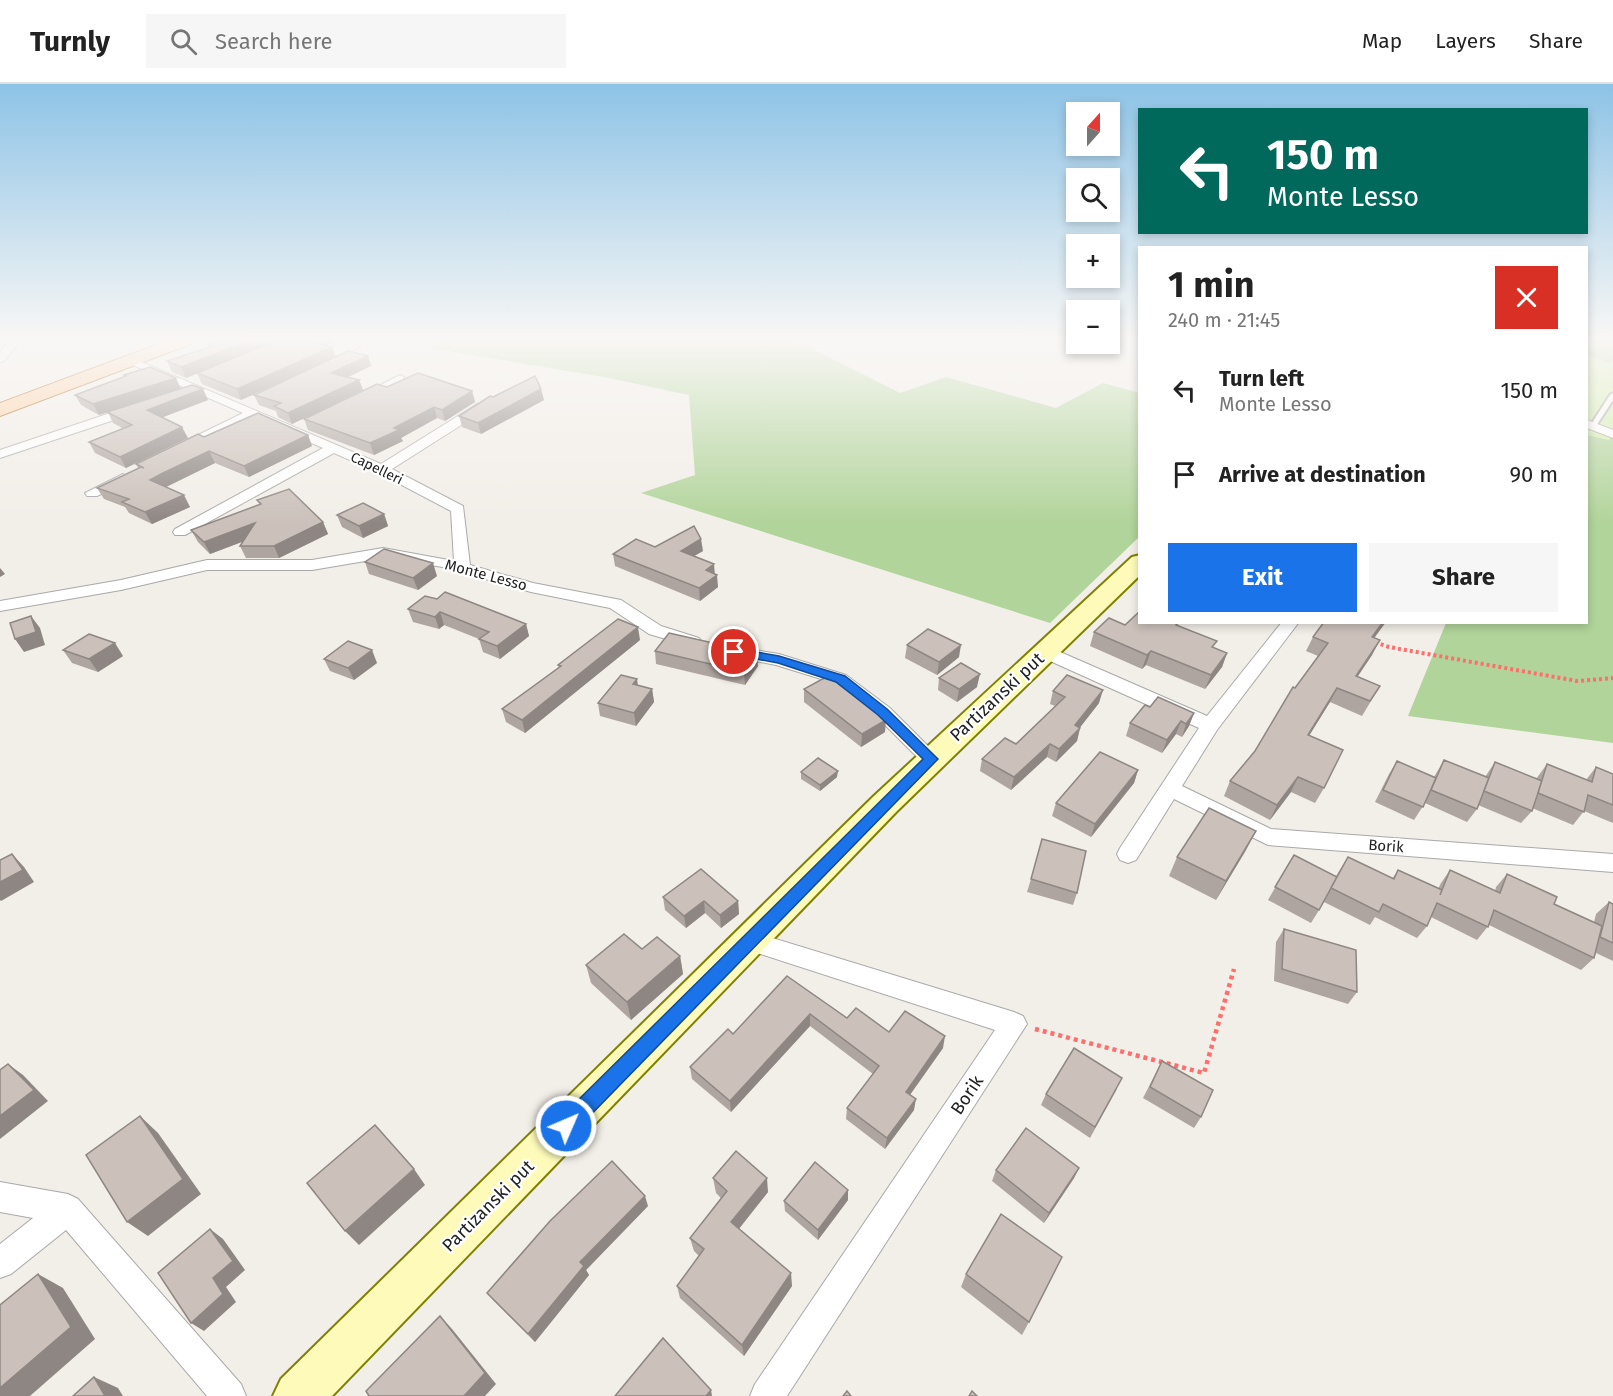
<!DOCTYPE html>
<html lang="en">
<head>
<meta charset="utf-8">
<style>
	:root { --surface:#fff; --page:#f6f6f6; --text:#222; --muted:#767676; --line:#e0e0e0; --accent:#1a73e8 }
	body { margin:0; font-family:"Fira Sans",sans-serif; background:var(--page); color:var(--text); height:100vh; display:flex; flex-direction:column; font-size:22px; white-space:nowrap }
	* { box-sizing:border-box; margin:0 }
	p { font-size:20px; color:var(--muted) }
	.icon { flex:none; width:33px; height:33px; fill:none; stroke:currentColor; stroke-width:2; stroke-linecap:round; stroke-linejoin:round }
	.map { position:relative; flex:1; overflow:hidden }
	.panel { position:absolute; left:1138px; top:162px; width:450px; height:378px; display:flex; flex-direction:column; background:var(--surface); border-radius:0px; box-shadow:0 3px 9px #0003 }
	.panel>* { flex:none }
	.guide { position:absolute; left:1138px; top:24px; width:450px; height:126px; border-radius:0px; box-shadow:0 3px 9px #0003; background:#00695c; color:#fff; overflow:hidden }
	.needle { width:39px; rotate:21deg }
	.tools { position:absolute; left:1066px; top:18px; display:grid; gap:12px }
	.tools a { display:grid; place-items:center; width:54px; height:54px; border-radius:0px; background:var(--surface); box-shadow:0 3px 9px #0003; font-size:30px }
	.pin { position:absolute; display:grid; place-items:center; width:51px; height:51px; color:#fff; margin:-26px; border:3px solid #fff; border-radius:50%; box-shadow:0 2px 6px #0007 }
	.me { position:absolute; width:66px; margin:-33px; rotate:45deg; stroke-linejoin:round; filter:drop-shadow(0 0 4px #0008) }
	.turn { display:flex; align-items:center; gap:21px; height:126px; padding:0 30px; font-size:27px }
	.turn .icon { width:78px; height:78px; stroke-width:2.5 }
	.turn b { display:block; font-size:42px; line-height:51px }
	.round { display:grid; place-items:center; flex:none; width:63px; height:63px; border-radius:0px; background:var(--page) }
	.overview { display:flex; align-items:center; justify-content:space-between; height:102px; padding:0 30px }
	h1 { font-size:36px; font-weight:700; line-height:45px }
	.cta { display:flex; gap:12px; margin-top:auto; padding:12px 30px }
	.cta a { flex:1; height:69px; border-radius:0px; background:var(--accent); color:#fff; font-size:24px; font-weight:700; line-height:69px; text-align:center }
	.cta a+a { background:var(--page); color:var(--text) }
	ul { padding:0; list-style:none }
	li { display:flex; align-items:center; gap:18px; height:84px; padding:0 30px }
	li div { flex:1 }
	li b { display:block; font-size:22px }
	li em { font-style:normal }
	header { display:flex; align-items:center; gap:36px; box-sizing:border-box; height:84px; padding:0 30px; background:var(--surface); border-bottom:2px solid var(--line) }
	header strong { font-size:28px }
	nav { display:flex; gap:33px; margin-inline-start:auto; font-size:21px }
	.search { width:420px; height:54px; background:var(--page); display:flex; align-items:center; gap:15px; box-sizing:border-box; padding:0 21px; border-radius:0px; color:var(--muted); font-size:22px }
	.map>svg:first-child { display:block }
</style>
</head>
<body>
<header>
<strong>Turnly</strong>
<div class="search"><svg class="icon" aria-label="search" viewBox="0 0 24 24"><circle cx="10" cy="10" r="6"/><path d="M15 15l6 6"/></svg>Search here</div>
<nav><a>Map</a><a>Layers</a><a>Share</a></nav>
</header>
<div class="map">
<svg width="1613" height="1312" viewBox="0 0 1613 1312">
	<rect width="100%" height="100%" fill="#f2eee8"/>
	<polygon fill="#d3efab" points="1587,271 1610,279 1613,276 1613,348 1609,356 1587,351"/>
	<g fill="#b1d49a">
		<polygon points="443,256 795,256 900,309 946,293 1056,324 1103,299 1140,309 1140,452 1050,539 641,409 695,391 689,311 604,293 431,264"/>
		<polygon points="1587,256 1613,256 1613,276 1610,279 1587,271"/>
		<polygon points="1613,348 1613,659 1408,632 1446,539 1587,538 1587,351 1609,356"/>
	</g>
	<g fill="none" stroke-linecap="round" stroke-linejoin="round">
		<defs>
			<polygon id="lane" points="1613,309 1613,316 1596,342 1591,343 1590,342 1610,311"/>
			<g id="street">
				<polygon points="10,256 21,256 4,277 0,278 0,268"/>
				<polygon points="130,273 381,380 477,320 485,320 485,326 392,385 463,422 470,481 533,499 621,516 661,542 699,554 702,558 699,562 693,563 649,550 610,524 531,508 443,483 383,474 312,486 207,486 121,506 0,527 0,517 121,496 207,476 312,476 383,464 454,477 451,427 377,388 334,369 185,451 175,451 173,448 175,445 323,364 254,334 200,361 190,361 188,358 190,355 243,329 126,278 124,276"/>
				<polygon points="400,291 404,293 404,297 365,317 361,318 355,314"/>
				<polygon points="134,321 138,322 140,325 138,328 0,374 0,366"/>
				<polygon points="1587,336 1613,346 1613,354 1587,344"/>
				<polygon points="123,390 130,394 128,397 97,412 87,412 85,409"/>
				<polygon points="1282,538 1299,538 1217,646 1182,702 1271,745 1613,770 1613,788 1268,761 1174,715 1136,776 1128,779 1120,776 1117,770 1120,764 1199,644 1039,572 1036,568 1039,564 1051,564 1207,632"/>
				<polygon points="731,562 779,570 846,591 890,624 941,675 938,680 931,682 924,680 876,632 834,599 776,581 725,571 722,567 725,563"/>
				<polygon points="750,847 1014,928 1023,932 1027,940 787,1312 750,1312 755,1300 995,946 742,864 738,857 742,850"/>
				<polygon points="0,1098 68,1110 78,1115 241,1300 246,1312 207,1312 66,1146 11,1190 0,1194 0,1160 33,1134 0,1128"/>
			</g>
			<polygon id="secondary" points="1140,471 1140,491 896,728 332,1312 273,1312 281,1295 874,712 1132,473"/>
			<polygon id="primary" points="169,256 194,256 191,260 0,332 0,319"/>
		</defs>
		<use href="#lane" stroke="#a9a9a9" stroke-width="4"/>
		<use href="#street" stroke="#a9a9a9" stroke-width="2"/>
		<use href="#secondary" stroke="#7f8100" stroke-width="4"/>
		<use href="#primary" stroke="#9f5c00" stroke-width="2"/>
		<polyline stroke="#ff6e6c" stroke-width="2" stroke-dasharray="1.5 1.5" stroke-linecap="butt" points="352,270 365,256"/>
		<polyline stroke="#ff6e6c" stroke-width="4" stroke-dasharray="3 3" stroke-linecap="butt" points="1375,558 1389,563 1577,597 1613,594"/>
		<polyline stroke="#ff6e6c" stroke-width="4.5" stroke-dasharray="4 4" stroke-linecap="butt" points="1035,945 1204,989 1234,885"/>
		<use href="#lane" fill="#fff" fill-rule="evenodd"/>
		<use href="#street" fill="#fff" fill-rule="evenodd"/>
		<use href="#secondary" fill="#fefbba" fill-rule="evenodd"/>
		<use href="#primary" fill="#ffcda0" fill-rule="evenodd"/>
	</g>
	<g fill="#afa5a0">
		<polygon points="217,256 338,256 326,261 336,272 368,272 371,282 348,293 359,296 363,306 292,340 278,333 276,327 259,321 254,311 293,292 241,316 202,300 197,289 214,282 186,294 172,288 167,277 209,263 207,260"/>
		<polygon points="124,291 181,304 208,316 162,333 188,354 126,384 95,369 89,358 124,345 113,339 108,328 99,331 81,321 75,311 125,293"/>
		<polygon points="387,303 472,307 475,318 445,337 437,334 401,354 403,357 374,371 308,346 304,335"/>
		<polygon points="493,313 544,316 481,350 462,343 459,332"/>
		<polygon points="308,351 312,362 249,393 215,379 165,403 190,423 152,440 129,429 125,423 104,415 97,404 138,384 136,380 204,353"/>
		<polygon points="257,416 323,438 328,450 279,474 246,474 240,462 243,457 210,470 198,458 191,446 260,421"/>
		<polygon points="384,430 388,442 363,454 342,443 337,431"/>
		<polygon points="655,463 703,467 694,472 715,490 718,503 700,517 615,482 613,470"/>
		<polygon points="365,478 437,492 418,506 369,490"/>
		<polygon points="425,512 526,540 529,552 500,575 483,568 479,555 444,541 439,545 413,538 408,525"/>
		<polygon points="1179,538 1178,541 1215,564 1227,569 1222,583 1205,605 1146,581 1142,585 1090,562 1094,548 1125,541"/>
		<polygon points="1313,553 1374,554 1372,571 1357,593 1380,602 1362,632 1330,618 1309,652 1324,704 1315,719 1291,708 1270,736 1224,712 1230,697 1255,667 1295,604 1318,572 1306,567"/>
		<polygon points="640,556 525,649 506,638 502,625 559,584 558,581"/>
		<polygon points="907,561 959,573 937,591 905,574"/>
		<polygon points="63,566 123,572 98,588 72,579"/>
		<polygon points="655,567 758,582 745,601 656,580"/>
		<polygon points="324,575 377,579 354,596 330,587"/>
		<polygon points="939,594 977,603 957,618 938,606"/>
		<polygon points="638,602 652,605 654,618 636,642 600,632 598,619"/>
		<polygon points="804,605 885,648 861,663 804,618"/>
		<polygon points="1053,607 1099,619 1079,644 1080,644 1077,657 1056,678 1047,673 1011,706 980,687 982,675 1016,660 1055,622 1050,620"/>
		<polygon points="1150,623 1194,629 1189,642 1182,653 1176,650 1162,669 1126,652 1130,639"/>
		<polygon points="1444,676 1485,693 1495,678 1536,695 1547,680 1586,696 1596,683 1613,690 1613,739 1584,727 1573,741 1532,724 1532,727 1521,739 1478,721 1477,725 1467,738 1425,719 1414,736 1375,718 1389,690 1397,677 1434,693"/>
		<polygon points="1138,686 1134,699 1091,753 1052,732 1056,719"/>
		<polygon points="801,688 837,693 820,707 801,695"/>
		<polygon points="1246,766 1216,816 1169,792 1177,773"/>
		<polygon points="1294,771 1336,792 1348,773 1392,795 1398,786 1438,805 1441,799 1450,786 1495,807 1496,803 1507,790 1554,820 1594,838 1596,830 1609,818 1613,820 1613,877 1596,869 1594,874 1581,886 1489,841 1477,856 1431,833 1427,842 1417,854 1375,833 1370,841 1324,818 1311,839 1268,816"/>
		<polygon points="1031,795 1077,809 1073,821 1027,808"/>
		<polygon points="663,813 738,817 739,830 721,844 705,829 686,844 665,826"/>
		<polygon points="1284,845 1357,908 1348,920 1274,897 1276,858"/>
		<polygon points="642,865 680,872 683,890 631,936 591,899 586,881"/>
		<polygon points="787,892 847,934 943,964 910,1011 914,1026 885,1065 846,1035 847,1024 873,990 810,942 731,1028 692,995 690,983 733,950"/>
		<polygon points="1162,977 1201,1033 1194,1044 1143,1014"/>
		<polygon points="1117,1005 1090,1054 1041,1021 1046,1010"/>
		<polygon points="1079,1084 1074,1094 1044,1139 992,1097 996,1086"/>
		<polygon points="713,1094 768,1108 739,1145 792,1202 744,1272 680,1214 677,1202 699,1172 694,1167 690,1154 721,1114 716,1109"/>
		<polygon points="848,1116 818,1156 785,1127 784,1117"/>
		<polygon points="648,1122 586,1186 589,1191 535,1258 494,1217 487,1209"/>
		<polygon points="966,1190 1029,1238 1022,1251 961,1203"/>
	</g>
	<g fill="#8e8682">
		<polygon points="252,256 281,256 186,294 181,283"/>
		<polygon points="312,256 338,256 313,267 310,257"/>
		<polygon points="332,263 336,273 241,316 237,305"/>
		<polygon points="368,272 371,282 335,299 331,289"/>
		<polygon points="176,294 181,305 99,331 93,320"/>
		<polygon points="359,296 363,306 292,340 288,329"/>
		<polygon points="203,305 208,316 153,337 147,326"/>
		<polygon points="541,305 544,316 481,350 478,339"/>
		<polygon points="472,307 475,318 445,337 442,326"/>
		<polygon points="434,323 437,334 401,354 403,357 374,371 370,359 394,344"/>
		<polygon points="182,343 188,354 126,384 120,373"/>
		<polygon points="308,351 312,362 249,393 244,382"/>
		<polygon points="209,367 215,379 156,408 150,396"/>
		<polygon points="184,411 190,423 152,440 145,428"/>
		<polygon points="384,430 388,442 363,454 359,442"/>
		<polygon points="323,438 328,450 279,474 274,462"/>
		<polygon points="255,439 261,451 210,470 204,458"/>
		<polygon points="701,455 703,467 682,479 681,467"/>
		<polygon points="433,479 437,492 418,506 413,494"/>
		<polygon points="714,480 715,492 717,491 718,503 700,517 699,504 706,486"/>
		<polygon points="0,484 5,490 0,493"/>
		<polygon points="440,528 444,541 439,545 435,533"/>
		<polygon points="31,532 40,544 45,561 24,568 15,555"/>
		<polygon points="1383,538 1386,538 1364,568 1372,553"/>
		<polygon points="526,540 529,552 500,575 497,562"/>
		<polygon points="638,543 640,556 525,649 522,636"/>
		<polygon points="1380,556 1372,571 1348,607 1356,592"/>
		<polygon points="115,559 123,572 98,588 89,575"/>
		<polygon points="961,561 959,573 937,591 939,578"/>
		<polygon points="372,566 377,579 354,596 348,584"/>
		<polygon points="1151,567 1146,581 1142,585 1147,571"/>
		<polygon points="757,569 758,582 745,601 744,588"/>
		<polygon points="1227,569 1222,583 1205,605 1211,591"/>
		<polygon points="980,590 977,603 957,618 959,605"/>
		<polygon points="637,595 639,608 633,600"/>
		<polygon points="1337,604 1330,618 1300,666 1308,651"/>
		<polygon points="652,605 654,618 636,642 634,629"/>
		<polygon points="1103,606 1099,619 1075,650 1080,644 1077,657 1056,678 1059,665 1075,641"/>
		<polygon points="1194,629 1189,642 1182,653 1186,640"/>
		<polygon points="886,636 885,648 861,663 862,650"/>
		<polygon points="1181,637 1176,650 1162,669 1167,656"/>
		<polygon points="1050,660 1047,673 1011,706 1014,693"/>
		<polygon points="1138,686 1134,699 1091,753 1095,740"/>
		<polygon points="838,687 837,693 820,707 820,701"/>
		<polygon points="1298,693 1291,708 1270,736 1277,721"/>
		<polygon points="1256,747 1246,766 1216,816 1226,797"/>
		<polygon points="12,770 24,783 34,798 1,817 0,816 0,798"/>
		<polygon points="704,817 705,829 686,844 684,832"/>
		<polygon points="738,817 739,830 721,844 720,831"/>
		<polygon points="680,872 683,890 631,936 627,918"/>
		<polygon points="810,930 810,942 731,1028 730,1017"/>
		<polygon points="945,952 943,964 904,1019 906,1008"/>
		<polygon points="8,980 23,991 48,1017 0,1055 0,1032"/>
		<polygon points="916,1015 914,1026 885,1065 887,1054"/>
		<polygon points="140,1032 158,1049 201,1110 148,1152 127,1138"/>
		<polygon points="1079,1084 1074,1094 1044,1139 1049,1129"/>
		<polygon points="414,1085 425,1101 359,1161 345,1147"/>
		<polygon points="767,1094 768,1108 733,1152 731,1138"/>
		<polygon points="848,1106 848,1116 818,1156 818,1146"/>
		<polygon points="645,1112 648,1122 586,1186 589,1191 535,1258 528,1250 580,1178"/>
		<polygon points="210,1145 223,1155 245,1186 226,1203 236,1218 204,1247 191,1239 213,1194"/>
		<polygon points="791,1189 792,1202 744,1272 742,1261"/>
		<polygon points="38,1190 63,1204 95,1255 30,1312 0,1312 0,1304"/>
		<polygon points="440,1232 452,1245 496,1300 485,1312 464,1312"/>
		<polygon points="94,1293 118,1304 123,1312 105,1312"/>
		<polygon points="711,1306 712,1312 706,1312"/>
	</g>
	<g fill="#cbc0ba" stroke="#8e8682" stroke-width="1.5">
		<polygon points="217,256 252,256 181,283 167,277 213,262 207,260"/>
		<polygon points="279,256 312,256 310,257 332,263 237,305 197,289"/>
		<polygon points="348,267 368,272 331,289 359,296 288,329 274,322 281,319 254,311"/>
		<polygon points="150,283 176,294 93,320 75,311 126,292 124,291"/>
		<polygon points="418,289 472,307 442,326 434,323 394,344 399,346 370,359 304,335 377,300 387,303"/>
		<polygon points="535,292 541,305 478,339 459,332 490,312 493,313"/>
		<polygon points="192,301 203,305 147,326 182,343 120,373 89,358 132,341 107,328"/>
		<polygon points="258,329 308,351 244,382 209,367 161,390 150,396 184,411 145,428 122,418 129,415 97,404 141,383 144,384 136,380 198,350 204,353"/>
		<polygon points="289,405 323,438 274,462 240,462 255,439 204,458 191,446 261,420 257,416"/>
		<polygon points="363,419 384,430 359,442 337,431"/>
		<polygon points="694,442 701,455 681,467 714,480 706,486 717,491 699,504 613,470 636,455 655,463"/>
		<polygon points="384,465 433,479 413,494 365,478"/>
		<polygon points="445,508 526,540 497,562 479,555 489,548 440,528 435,533 408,525 425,512 437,515"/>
		<polygon points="1140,527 1140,538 1179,538 1176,541 1217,557 1212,563 1227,569 1211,591 1151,567 1147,571 1094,548 1109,534 1125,541"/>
		<polygon points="31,532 36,548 15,555 10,539"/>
		<polygon points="618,535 638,543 522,636 502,625 561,582 558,581"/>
		<polygon points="1324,538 1383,538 1372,553 1380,556 1356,592 1380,602 1370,617 1337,604 1308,651 1343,666 1324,704 1298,693 1277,721 1230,697 1255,667 1293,603 1295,604 1328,559 1313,553"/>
		<polygon points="928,545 961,561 939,578 907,561"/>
		<polygon points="669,549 757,569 744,588 655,567"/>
		<polygon points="89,550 115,559 89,575 63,566"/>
		<polygon points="348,557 372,566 348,584 324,575"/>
		<polygon points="961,579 980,590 959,605 939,594"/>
		<polygon points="621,591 637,595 633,600 652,605 634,629 598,619"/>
		<polygon points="1067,591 1103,606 1075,641 1080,644 1059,665 1050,660 1014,693 982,675 1005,654 1016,660 1065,613 1053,607"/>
		<polygon points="828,592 886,636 862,650 804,605"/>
		<polygon points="1158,613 1194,629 1186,640 1181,637 1167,656 1130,639 1145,621 1150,623"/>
		<polygon points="1100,668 1138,686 1095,740 1056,719"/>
		<polygon points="818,674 838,687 820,701 801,688"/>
		<polygon points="1444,676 1489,694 1477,725 1431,706"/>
		<polygon points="1397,677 1436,694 1423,723 1383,706"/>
		<polygon points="1495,678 1542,697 1532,727 1484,707"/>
		<polygon points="1547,680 1592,698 1596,683 1613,690 1613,721 1588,711 1584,728 1538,709"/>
		<polygon points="1209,724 1256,747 1226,797 1177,773"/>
		<polygon points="1042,755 1086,767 1077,809 1031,795"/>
		<polygon points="12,770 23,786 0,798 0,776"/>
		<polygon points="1294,771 1337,793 1319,826 1275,803"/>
		<polygon points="1348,773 1394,795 1398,786 1442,806 1440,811 1450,786 1500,809 1507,790 1557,813 1554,820 1602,842 1594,874 1494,826 1488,843 1437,819 1427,842 1383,820 1379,828 1331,804"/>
		<polygon points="701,785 738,817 720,831 704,817 684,832 663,813"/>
		<polygon points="1609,818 1613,820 1613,859 1600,853"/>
		<polygon points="1284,845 1356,866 1357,908 1282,885"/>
		<polygon points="624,850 642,865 657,853 680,872 627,918 586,881"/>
		<polygon points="787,892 847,934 856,924 889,948 905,927 945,952 906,1008 916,1015 887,1054 847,1024 879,982 810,930 730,1017 690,983 728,945 733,950"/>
		<polygon points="1074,964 1122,994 1095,1043 1046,1010"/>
		<polygon points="1162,977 1213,1006 1201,1033 1150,1003"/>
		<polygon points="8,980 34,1006 0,1032 0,986"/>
		<polygon points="140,1032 183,1095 127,1138 86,1071"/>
		<polygon points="375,1041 414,1085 345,1147 307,1099"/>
		<polygon points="1026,1044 1079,1084 1049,1129 996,1086"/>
		<polygon points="736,1067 767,1094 731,1138 791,1189 742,1261 677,1202 704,1165 690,1154 727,1107 713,1094"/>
		<polygon points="612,1077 645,1112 580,1178 584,1182 528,1250 487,1209 550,1137"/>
		<polygon points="815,1078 848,1106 818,1146 784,1117"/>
		<polygon points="1001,1130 1062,1173 1029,1238 966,1190"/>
		<polygon points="210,1145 233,1177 213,1194 223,1210 191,1239 158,1189"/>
		<polygon points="38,1190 71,1243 0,1304 0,1221"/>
		<polygon points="440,1232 485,1289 464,1312 369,1312 366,1307"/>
		<polygon points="663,1254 711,1306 706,1312 615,1312"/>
		<polygon points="94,1293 105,1312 73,1312"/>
		<polygon points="847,1307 851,1312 843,1312"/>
		<polygon points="972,1307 977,1312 969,1312"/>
	</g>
	<linearGradient id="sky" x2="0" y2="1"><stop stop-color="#8dc3e6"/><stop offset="0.58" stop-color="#f9f7f5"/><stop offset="1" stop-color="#f9f7f5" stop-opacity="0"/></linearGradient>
	<rect width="1613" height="440" fill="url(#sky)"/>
	<polygon fill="#1a73e8" stroke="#114b97" stroke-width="1.5" points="734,564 779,572 845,592 887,625 938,675 573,1049 566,1052 559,1049 556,1042 559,1035 923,675 878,631 836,598 778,579 729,570 727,568 729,565"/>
	<g text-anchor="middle" stroke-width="4.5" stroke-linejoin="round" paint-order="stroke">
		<g font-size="14" fill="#222" stroke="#fff">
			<text transform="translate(377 384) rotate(26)" y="5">Capelleri</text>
		</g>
		<g font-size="15" fill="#222" stroke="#fff">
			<text transform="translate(486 491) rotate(15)" y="5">Monte Lesso</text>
			<text transform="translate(1386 762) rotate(4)" y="5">Borik</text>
		</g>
		<g font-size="18" fill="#222" stroke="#fff">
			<text transform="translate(997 613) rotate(-43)" y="6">Partizanski put</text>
			<text transform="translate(967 1011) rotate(-56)" y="6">Borik</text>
			<text transform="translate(488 1122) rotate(-45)" y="6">Partizanski put</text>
		</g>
	</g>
</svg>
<div class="tools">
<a><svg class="needle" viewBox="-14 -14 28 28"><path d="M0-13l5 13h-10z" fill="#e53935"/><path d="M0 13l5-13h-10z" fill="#767676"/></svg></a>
<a><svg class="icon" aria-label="search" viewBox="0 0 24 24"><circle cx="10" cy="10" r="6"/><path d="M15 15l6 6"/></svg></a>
<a>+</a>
<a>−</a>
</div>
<div class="pin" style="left:734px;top:568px;background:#d93025"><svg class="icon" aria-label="arrive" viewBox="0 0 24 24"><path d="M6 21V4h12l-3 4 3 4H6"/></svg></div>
<svg class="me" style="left:566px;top:1042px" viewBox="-20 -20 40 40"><circle r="17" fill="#1a73e8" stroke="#fff" stroke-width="3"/><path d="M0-11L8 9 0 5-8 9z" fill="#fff"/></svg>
<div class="guide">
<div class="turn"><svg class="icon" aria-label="left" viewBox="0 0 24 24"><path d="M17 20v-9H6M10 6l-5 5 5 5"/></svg><div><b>150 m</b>Monte Lesso</div></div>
</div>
<section class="panel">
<div class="overview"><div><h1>1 min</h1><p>240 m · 21:45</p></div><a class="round" style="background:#d93025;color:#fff"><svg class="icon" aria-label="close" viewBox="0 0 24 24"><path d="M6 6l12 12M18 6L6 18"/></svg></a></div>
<ul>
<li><svg class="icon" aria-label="left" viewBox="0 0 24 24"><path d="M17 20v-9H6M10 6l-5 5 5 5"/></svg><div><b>Turn left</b><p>Monte Lesso</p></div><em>150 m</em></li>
<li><svg class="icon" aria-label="arrive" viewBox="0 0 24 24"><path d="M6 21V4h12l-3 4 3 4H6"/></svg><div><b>Arrive at destination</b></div><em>90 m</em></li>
</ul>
<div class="cta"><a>Exit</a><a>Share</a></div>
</section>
</div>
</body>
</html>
